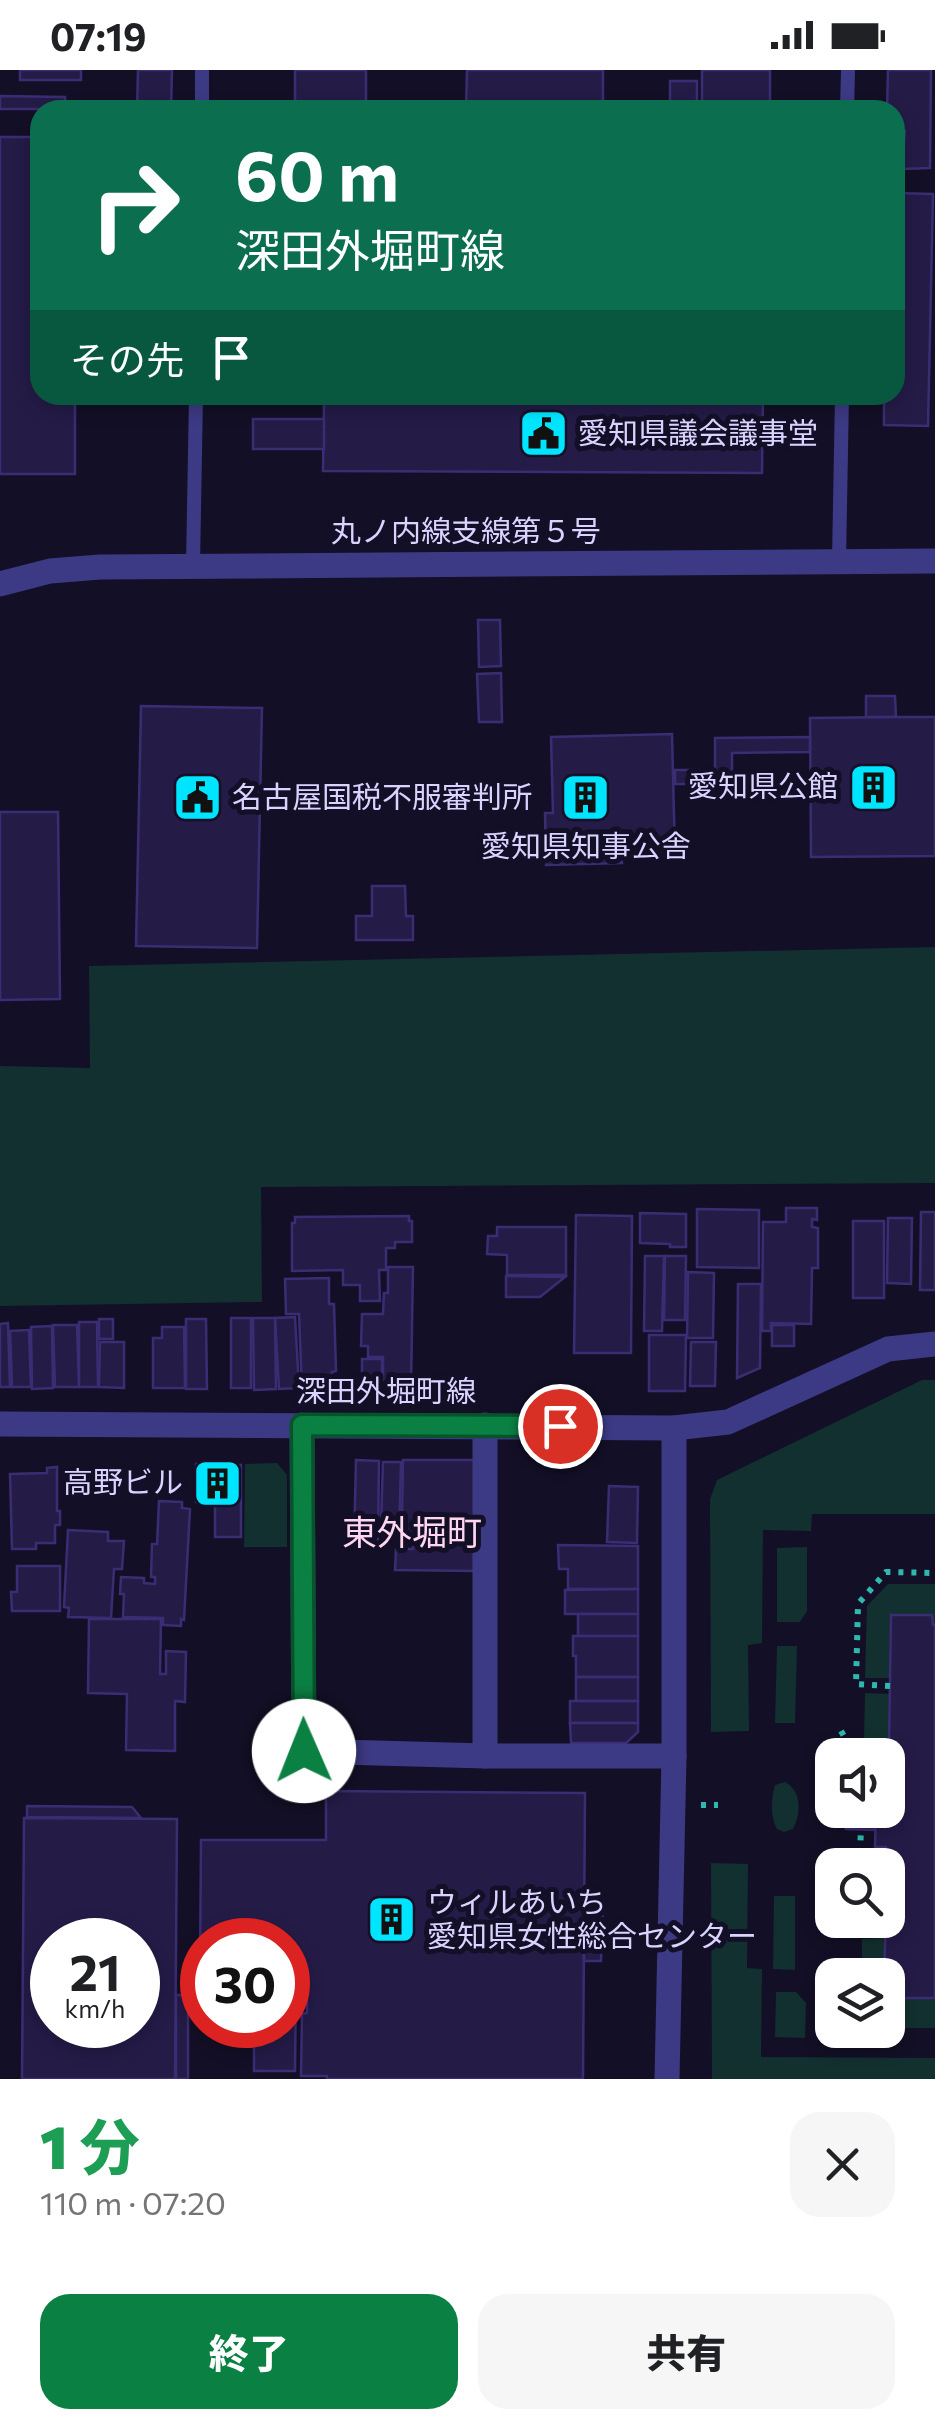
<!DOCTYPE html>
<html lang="ja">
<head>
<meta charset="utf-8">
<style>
	:root { --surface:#fff; --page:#f6f6f6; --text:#202124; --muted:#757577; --accent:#0b8043 }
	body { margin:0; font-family:Commissioner,"Noto Sans JP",sans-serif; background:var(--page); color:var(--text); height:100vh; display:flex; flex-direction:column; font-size:38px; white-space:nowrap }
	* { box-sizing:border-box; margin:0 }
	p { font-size:32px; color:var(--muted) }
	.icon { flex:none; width:55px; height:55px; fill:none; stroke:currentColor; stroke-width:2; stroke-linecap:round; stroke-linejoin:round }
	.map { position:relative; height:2009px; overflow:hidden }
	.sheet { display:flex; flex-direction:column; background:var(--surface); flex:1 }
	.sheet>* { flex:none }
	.hud { position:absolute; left:30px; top:30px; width:875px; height:305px; border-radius:30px; box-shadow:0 5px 15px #0003; background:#0b6e4f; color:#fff; overflow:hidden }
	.tools { position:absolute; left:815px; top:1668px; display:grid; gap:20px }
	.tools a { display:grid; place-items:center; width:90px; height:90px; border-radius:20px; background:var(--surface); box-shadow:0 5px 15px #0003; font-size:50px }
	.speed { position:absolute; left:30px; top:1848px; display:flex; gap:20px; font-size:50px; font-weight:700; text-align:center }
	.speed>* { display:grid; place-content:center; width:130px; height:130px; border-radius:50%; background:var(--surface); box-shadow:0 5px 15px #0003; line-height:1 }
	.speed small { font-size:25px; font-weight:400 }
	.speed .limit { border:15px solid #d22; background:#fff; color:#111 }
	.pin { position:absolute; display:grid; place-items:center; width:85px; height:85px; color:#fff; margin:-42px; border:5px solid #fff; border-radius:50%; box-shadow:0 2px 10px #0007 }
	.me { position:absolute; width:110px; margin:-55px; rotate:359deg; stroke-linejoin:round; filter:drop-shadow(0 0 8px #0008) }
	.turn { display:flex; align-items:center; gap:35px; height:210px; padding:0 40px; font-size:45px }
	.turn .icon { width:130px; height:130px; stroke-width:2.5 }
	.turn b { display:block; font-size:70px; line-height:85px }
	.then { display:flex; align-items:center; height:95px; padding:0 40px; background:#0003; gap:20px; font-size:38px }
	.round { display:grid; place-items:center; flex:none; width:105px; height:105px; border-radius:30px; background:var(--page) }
	.overview { display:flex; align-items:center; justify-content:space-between; height:170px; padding:0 40px }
	h1 { font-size:60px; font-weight:800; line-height:75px; color:#1e9e55 }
	.button { display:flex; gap:20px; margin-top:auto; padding:20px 40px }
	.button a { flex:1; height:115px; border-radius:30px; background:var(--accent); color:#fff; font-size:40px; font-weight:800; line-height:115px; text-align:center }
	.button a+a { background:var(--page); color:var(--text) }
	.status { display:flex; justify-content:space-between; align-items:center; height:70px; padding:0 50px; background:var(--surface); direction:ltr }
	.status svg { height:28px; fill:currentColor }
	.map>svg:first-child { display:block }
</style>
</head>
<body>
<div class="status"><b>07:19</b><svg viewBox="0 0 49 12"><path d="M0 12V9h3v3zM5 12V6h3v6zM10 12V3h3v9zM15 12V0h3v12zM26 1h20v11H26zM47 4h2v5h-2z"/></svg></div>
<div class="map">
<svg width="935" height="2009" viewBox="0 0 935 2009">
	<rect width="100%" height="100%" fill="#130f26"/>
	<g fill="#12302f">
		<polygon points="935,877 935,1113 261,1117 262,1232 0,1236 0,996 90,998 89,896"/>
		<polygon points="922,1310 935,1310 935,1444 812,1444 811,1461 763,1460 762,1573 748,1575 749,1661 711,1662 710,1429 717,1410"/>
		<polygon points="277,1393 287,1405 287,1477 244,1477 245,1394"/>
		<polygon points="807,1477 807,1541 800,1552 777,1552 777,1478"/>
		<polygon points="888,1514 935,1514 935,1555 933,1555 932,1545 890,1544 889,1608 865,1608 867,1536"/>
		<polygon points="777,1576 797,1576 795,1653 775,1653"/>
		<polygon points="865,1623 889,1624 888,1697 888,1685 874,1685 864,1669"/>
		<path d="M 785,1712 C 802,1721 801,1744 793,1759 L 784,1762 L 777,1759 C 770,1746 771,1730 775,1715 Z"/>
		<polygon points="711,1793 748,1794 747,1898 762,1899 761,1987 935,1988 935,2009 712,2009"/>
		<polygon points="774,1826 795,1826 795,1900 773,1899"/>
		<polygon points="884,1868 884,1905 862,1905 862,1869"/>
		<polygon points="776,1922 796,1922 806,1933 805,1968 775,1967"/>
		<rect x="888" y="1929" width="47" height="29"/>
	</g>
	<g fill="#241b47" stroke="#3b2d73" stroke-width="2.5" fill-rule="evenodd">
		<rect x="20" y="0" width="61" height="10"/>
		<polygon points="138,0 172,0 171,40 137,40"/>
		<rect x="295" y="0" width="71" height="40"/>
		<polygon points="467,0 603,0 603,40 466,40"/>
		<rect x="702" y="0" width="68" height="40"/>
		<polygon points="888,0 931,0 930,98 902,99 905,61 895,61 895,40 887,40"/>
		<rect x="670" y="11" width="27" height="29"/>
		<polygon points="0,26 65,27 65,39 0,39"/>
		<polygon points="0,67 40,67 40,325 75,325 75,404 0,404"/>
		<polygon points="895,123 933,124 928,356 884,355 884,325 895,325"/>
		<polygon points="294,325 763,325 762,403 323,401 324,332 294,332"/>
		<rect x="253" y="349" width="71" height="30"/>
		<polygon points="478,550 500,550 501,596 479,597"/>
		<polygon points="501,603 502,652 479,652 477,604"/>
		<polygon points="866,626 895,626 896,647 866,647"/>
		<polygon points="141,636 262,638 257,878 136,876"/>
		<polygon points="896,647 935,647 935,786 811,787 810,648"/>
		<polygon points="672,664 675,785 622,786 622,793 546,795 545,743 553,743 551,667"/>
		<polygon points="810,667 810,682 732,683 732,714 675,714 675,700 715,700 715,668"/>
		<polygon points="0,742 58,742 60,929 0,930"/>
		<polygon points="372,816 405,816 406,846 413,846 413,870 356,870 356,846 372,846"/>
		<polygon points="786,1138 817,1138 817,1150 812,1149 812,1157 818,1158 818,1198 812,1198 811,1254 771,1253 771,1261 762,1261 763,1152 786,1152"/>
		<polygon points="697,1139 759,1140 759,1198 697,1197"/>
		<polygon points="921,1142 935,1142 935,1220 920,1220"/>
		<polygon points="640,1143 686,1144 686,1177 670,1177 670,1174 640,1173"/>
		<polygon points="576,1145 632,1146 631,1283 574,1283"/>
		<polygon points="409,1146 409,1151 412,1151 412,1172 395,1172 395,1178 386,1178 386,1200 379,1200 380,1231 360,1231 360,1215 343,1215 343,1200 292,1201 292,1153 295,1153 295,1147"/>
		<polygon points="888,1148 912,1148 911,1214 887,1213"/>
		<rect x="853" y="1151" width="31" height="77"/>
		<polygon points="497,1157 566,1157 566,1205 507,1205 507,1185 487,1184 488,1166 497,1166"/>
		<polygon points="645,1186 664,1186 662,1261 644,1261"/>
		<polygon points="665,1186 686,1186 685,1250 664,1250"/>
		<polygon points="388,1197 413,1197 411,1317 383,1317 383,1287 368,1287 368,1276 361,1276 362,1244 383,1244 384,1223 388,1223"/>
		<polygon points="688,1202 714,1203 713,1268 687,1268"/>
		<polygon points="506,1206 565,1207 540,1227 506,1227"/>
		<polygon points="329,1208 329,1234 334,1234 336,1301 332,1302 332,1319 302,1320 299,1244 286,1244 285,1209"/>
		<polygon points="738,1214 761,1214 760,1298 737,1308"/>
		<polygon points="295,1247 299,1318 279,1319 275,1248"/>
		<rect x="231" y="1248" width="20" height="70"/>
		<polygon points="253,1248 275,1248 276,1319 254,1320"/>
		<rect x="99" y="1249" width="14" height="20"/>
		<polygon points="186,1249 206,1249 207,1319 186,1319"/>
		<polygon points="79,1252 97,1252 98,1317 79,1317"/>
		<polygon points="8,1253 10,1317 0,1317 0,1254"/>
		<polygon points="53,1255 77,1255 79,1317 55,1317"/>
		<rect x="772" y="1255" width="22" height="21"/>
		<polygon points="52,1256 53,1318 32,1319 31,1257"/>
		<polygon points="162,1257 184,1257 185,1318 153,1318 153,1268 162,1268"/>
		<polygon points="29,1260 31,1317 12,1317 10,1261"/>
		<polygon points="649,1265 686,1265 685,1321 649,1321"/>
		<polygon points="100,1272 124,1272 124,1318 99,1317"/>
		<polygon points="691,1272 716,1272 715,1316 690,1316"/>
		<rect x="362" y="1289" width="20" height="27"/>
		<polygon points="356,1390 379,1391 378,1473 372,1472 373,1476 354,1475"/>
		<polygon points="403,1390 475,1390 474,1473 462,1473 462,1453 446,1454 447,1473 422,1473 422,1450 417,1450 417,1465 405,1465 405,1452 402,1452"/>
		<polygon points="383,1392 401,1392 399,1465 386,1464 387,1454 381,1454"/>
		<polygon points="196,1394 241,1395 241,1467 215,1467 215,1432 196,1432"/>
		<polygon points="57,1397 57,1441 60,1441 60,1455 55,1455 55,1473 36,1473 36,1479 12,1479 10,1404 47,1403 47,1398"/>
		<polygon points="609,1416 638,1417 637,1473 607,1472"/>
		<polygon points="159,1431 182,1432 182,1438 190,1439 184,1550 181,1549 181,1556 163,1555 163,1548 123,1547 124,1524 120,1524 121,1507 144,1508 144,1513 155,1514 155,1507 151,1507 152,1474 157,1474"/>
		<polygon points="68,1460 108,1462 108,1471 124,1471 122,1499 114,1499 111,1548 68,1547 69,1538 64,1537"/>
		<polygon points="413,1474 474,1474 474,1501 395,1500 396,1479 413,1479"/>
		<polygon points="558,1475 638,1476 638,1519 568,1519 568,1499 559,1499"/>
		<polygon points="17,1496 60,1496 60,1541 12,1541 11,1522 17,1522"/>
		<polygon points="638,1519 638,1544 565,1544 565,1520"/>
		<rect x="578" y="1544" width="60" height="22"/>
		<polygon points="891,1545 932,1545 933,1555 935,1555 935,1928 888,1928 888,1905 884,1905 888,1795 886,1777 875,1777 876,1740 888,1740"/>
		<polygon points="89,1549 161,1549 160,1604 166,1604 166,1581 186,1582 185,1632 175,1631 175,1681 126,1680 127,1624 88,1623"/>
		<polygon points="573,1566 638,1566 638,1607 576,1607 576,1586 573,1586"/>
		<rect x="576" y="1607" width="62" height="24"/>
		<rect x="570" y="1631" width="68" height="22"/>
		<polygon points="570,1653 638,1653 638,1662 626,1673 571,1673"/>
		<polygon points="326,1721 585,1723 583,2009 327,2009 327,2006 301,2006 302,1944 307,1943 307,1901 288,1901 288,1870 202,1870 202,1900 200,1900 201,1770 326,1770"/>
		<polygon points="27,1736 132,1737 141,1748 27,1747"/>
		<polygon points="847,1740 876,1740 875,1760 846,1759"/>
		<path d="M 24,1748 L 177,1749 L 175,2009 L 22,2009 ZM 52,1870 L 138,1870 L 138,1955 L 52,1955 Z"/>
		<polygon points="585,1830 603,1830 601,1891 584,1891"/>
		<rect x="196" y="1910" width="6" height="29"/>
		<polygon points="288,1912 296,1912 295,2001 254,2001 254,1955 288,1955"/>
		<rect x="176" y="1925" width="12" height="84"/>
	</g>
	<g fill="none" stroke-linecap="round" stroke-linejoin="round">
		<g stroke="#2fb8b0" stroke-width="6" stroke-dasharray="5 8" stroke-linecap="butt">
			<polyline points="890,1616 856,1614 858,1534 886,1502 935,1503"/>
			<polyline points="841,1661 855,1685"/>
			<polyline points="701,1735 718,1735"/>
			<polyline points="831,1737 832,1737"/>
			<polyline points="854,1795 860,1782 861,1759"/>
		</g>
		<g stroke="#3d3a85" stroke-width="14">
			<polyline points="202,40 202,0"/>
			<polyline points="847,40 848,0"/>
			<polyline points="839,491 842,325"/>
			<polyline points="193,496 196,325"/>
		</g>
		<g stroke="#3d3a85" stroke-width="25">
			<polyline points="302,1355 304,1681 485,1686 674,1686"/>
			<polyline points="485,1355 485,1686"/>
		</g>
		<g stroke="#3d3a85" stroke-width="25">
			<polyline points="0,514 50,501 100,497 935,491"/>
			<polyline points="0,1354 674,1358 728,1352 888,1279 935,1274"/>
			<polyline points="667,2009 674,1686 674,1358"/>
		</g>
	</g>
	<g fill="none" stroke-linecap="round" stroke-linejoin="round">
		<defs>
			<polyline id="route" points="304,1681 302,1355 560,1356"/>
		</defs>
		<use href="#route" stroke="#07532c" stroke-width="25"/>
		<use href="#route" stroke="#0b8043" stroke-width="18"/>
	</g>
	<defs>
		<symbol id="civic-square" viewBox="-11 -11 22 22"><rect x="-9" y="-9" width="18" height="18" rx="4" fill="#00e5ff" stroke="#130f26"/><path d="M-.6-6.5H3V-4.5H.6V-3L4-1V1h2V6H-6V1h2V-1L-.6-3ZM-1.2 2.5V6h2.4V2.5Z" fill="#111"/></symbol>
		<symbol id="building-square" viewBox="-11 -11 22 22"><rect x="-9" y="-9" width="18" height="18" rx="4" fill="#00e5ff" stroke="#130f26"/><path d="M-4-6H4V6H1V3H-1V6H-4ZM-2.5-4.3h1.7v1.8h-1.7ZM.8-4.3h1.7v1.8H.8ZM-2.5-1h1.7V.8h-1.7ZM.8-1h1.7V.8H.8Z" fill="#111"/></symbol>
	</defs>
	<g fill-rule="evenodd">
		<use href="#civic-square" x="516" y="336" width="55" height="55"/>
		<use href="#building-square" x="846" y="690" width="55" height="55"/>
		<use href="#civic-square" x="170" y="700" width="55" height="55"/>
		<use href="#building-square" x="558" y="700" width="55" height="55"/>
		<use href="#building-square" x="190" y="1386" width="55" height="55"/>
		<use href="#building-square" x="364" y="1822" width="55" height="55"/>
	</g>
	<g text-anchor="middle" stroke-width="10" stroke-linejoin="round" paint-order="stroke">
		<g font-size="30" fill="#d9d4ff" stroke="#130f26" text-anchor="start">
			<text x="578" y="374">愛知県議会議事堂</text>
			<text x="838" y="727" text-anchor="end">愛知県公館</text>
			<text x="232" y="738">名古屋国税不服審判所</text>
			<text x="586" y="787" text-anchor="middle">愛知県知事公舎</text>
			<text x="183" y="1423" text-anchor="end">高野ビル</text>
			<text x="427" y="1843">ウィルあいち<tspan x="427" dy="34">愛知県女性総合センター</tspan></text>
		</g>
		<g font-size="30" fill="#d9d4ff" stroke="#130f26">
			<text x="466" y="472">丸ノ内線支線第５号</text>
			<text x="386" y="1332">深田外堀町線</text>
		</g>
		<g font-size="35" fill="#ffd6f0" stroke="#130f26">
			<text x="412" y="1475">東外堀町</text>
		</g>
	</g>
</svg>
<div class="tools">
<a><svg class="icon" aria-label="sound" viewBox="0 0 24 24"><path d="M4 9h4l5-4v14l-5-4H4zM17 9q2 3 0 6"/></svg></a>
<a><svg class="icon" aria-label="search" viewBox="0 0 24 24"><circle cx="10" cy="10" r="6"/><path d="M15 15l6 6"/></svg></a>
<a><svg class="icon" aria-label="layers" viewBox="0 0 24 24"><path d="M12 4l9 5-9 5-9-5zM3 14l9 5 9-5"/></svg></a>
</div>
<div class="speed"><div>21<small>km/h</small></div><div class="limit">30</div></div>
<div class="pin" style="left:560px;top:1356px;background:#d93025"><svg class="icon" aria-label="arrive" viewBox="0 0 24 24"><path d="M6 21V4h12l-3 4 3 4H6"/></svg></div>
<svg class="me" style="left:304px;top:1681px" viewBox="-20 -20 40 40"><circle r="19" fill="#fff"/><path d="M0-13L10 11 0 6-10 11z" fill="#0b8043"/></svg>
<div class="hud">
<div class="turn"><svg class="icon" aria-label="right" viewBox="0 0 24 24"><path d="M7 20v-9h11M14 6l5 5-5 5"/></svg><div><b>60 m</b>深田外堀町線</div></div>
<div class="then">その先<svg class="icon" aria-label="arrive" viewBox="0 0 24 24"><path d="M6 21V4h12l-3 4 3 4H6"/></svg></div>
</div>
</div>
<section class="sheet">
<div class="overview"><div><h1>1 分</h1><p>110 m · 07:20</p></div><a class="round"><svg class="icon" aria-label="close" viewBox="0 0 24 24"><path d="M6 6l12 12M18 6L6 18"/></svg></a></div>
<div class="button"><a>終了</a><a>共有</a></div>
</section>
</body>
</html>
